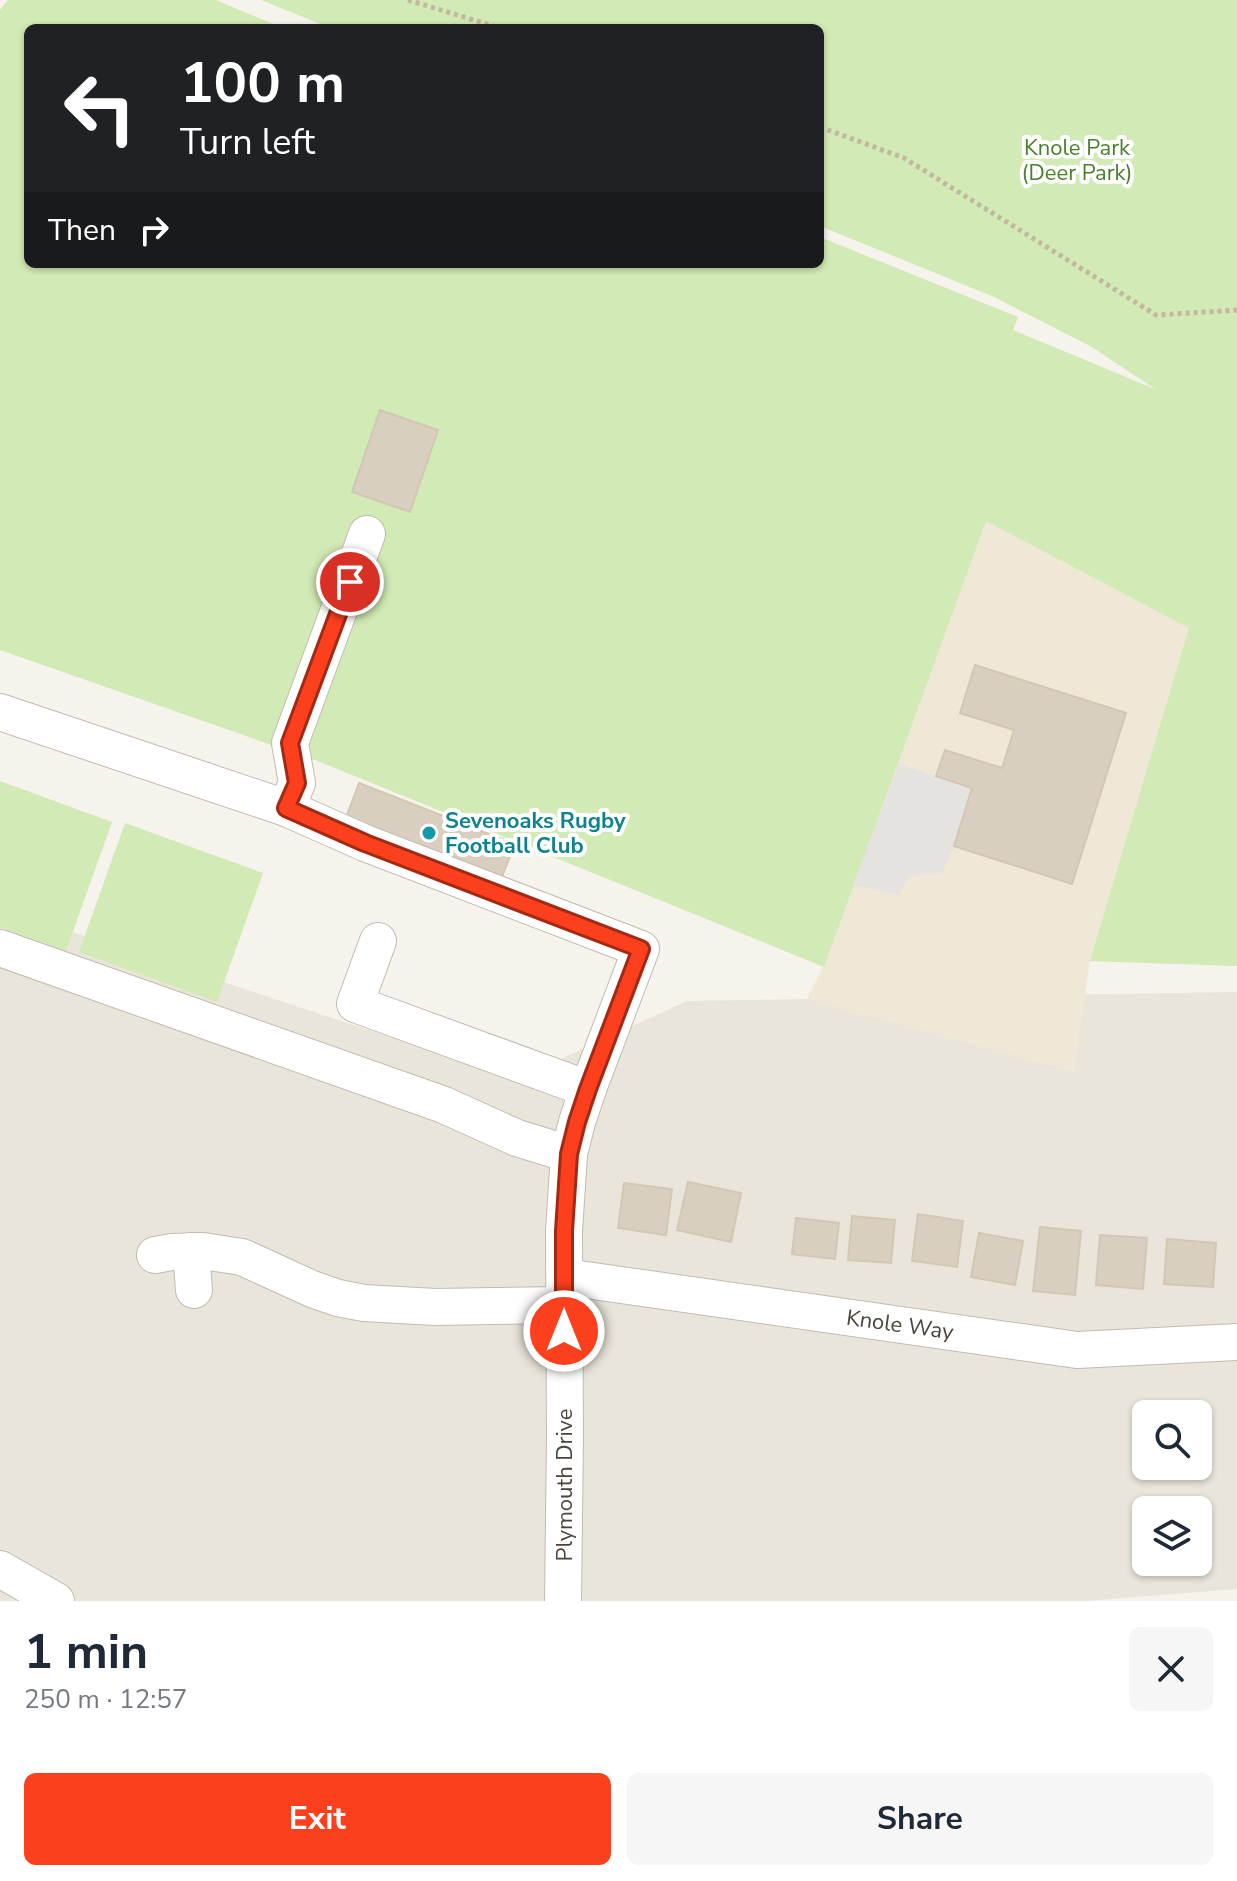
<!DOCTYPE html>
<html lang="en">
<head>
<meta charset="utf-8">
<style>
	:root { --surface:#fff; --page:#f6f6f7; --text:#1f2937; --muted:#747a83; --accent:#fc3f1d }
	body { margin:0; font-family:"Nunito Sans",sans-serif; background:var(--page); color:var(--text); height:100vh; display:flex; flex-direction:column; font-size:30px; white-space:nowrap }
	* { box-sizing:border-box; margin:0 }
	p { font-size:26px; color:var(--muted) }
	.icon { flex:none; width:44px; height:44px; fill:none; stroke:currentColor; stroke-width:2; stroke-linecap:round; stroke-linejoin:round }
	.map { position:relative; height:1601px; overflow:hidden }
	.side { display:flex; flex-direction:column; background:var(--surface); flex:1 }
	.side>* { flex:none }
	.hud { position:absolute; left:24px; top:24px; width:800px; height:244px; border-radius:12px; box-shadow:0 2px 6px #0004; background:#202124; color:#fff; overflow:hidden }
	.buttons { position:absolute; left:1132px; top:1400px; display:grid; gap:16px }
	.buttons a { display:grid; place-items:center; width:80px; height:80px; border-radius:12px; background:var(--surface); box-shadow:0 2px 6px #0004; font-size:40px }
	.pin { position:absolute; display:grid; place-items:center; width:68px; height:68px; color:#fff; margin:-34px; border:4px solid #fff; border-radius:50%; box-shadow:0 2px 8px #0007 }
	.me { position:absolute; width:88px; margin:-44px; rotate:0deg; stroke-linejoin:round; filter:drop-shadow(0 0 6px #0008) }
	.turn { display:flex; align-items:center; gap:28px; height:168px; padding:0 24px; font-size:36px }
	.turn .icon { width:104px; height:104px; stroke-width:2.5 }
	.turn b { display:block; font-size:56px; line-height:68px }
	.then { display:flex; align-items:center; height:76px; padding:0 24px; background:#0003; gap:16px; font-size:30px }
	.round { display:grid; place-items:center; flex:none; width:84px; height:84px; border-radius:12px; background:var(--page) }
	.head { display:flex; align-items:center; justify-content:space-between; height:136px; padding:0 24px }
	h1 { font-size:48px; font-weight:700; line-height:60px }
	.primary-button { display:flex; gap:16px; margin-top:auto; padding:16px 24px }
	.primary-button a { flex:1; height:92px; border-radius:12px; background:var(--accent); color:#fff; font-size:32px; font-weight:700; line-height:92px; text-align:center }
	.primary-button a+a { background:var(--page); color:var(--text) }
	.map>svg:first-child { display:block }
</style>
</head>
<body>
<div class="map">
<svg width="1237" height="1601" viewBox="0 0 1237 1601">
	<rect width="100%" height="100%" fill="#f6f3ec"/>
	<path fill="#eae5da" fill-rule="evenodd" d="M 0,908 L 517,1079 L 687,1001 L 1237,992 L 1237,1589 L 1085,1601 L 0,1601 ZM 1146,1414 L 1198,1414 L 1198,1466 L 1146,1466 ZM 1146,1510 L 1198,1510 L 1198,1562 L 1146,1562 Z"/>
	<polygon fill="#efe8d6" points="1237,423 1237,966 1090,961 1074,1072 807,999 822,969 983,522"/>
	<g fill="#d2eab5">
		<polygon points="8,0 216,0 283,28 28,28 28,264 820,264 820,237 1018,317 1013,330 1155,389 1092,347 994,297 820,226 820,28 330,28 261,0 1237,0 1237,966 1090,961 1189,628 986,521 824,967 320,762 0,650 0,10"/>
		<polygon points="0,781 112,822 66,951 0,927"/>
		<polygon points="125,823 263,873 217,1002 79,952"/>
	</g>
	<polygon fill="#e5e3e0" points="899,764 972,788 954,846 942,873 910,876 899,895 853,885"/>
	<g fill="#d8cfc1" stroke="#d3c7b4" stroke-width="2">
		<polygon points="380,410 438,430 410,512 352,492"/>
		<polygon points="975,665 1126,713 1072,884 954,846 972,788 936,776 945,750 1002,768 1014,730 960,713"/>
		<polygon points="359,783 515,844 499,884 344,823"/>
		<polygon points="688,1182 741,1193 731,1242 677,1230"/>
		<polygon points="624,1183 672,1189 666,1235 618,1228"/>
		<polygon points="918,1214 963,1221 957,1267 912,1261"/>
		<polygon points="852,1216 895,1220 891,1263 848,1260"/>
		<polygon points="796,1218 839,1223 835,1259 792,1254"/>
		<polygon points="1040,1227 1081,1231 1075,1295 1033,1291"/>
		<polygon points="979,1233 1023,1241 1015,1285 971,1277"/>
		<polygon points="1100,1235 1147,1238 1143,1289 1096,1285"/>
		<polygon points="1167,1239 1216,1243 1213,1287 1164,1284"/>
	</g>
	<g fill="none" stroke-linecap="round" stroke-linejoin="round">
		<defs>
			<g id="minor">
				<polyline points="0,712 286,808 365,843 641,949 588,1089 577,1122 569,1154 564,1231 565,1437 563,1601"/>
				<polyline points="286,808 297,783 290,743 367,534"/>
				<polyline points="378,941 355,1004 588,1089"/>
				<polyline points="0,948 444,1105 517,1138 569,1154"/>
				<polyline points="191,1251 194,1290"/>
				<polyline points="155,1255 172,1252 203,1251 242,1257 312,1289 338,1298 364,1303 435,1307 564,1305"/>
				<polyline points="565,1277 1077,1350 1237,1342"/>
				<polyline points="0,1569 56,1601"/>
			</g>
		</defs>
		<use href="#minor" stroke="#c2bbae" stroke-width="38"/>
		<g stroke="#c4b79f" stroke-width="5" stroke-dasharray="4 4" stroke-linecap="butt">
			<polyline points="408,0 500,28"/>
			<polyline points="820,127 904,158 1156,315 1237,310"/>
		</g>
		<use href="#minor" stroke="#fff" stroke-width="36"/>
	</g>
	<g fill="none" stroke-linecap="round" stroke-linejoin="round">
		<defs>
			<polyline id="route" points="350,582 290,743 297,783 286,808 365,843 641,949 588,1089 577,1122 569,1154 564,1231 564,1331"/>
		</defs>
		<use href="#route" stroke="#a42913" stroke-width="20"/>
		<use href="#route" stroke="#fc3f1d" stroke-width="14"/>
	</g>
	<circle fill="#0f9aa8" stroke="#fff" stroke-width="3" cx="429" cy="833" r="8"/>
	<g text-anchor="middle" stroke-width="8" stroke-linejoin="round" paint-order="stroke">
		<g font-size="22" fill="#4a7f2a" stroke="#fff">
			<text x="1077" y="155">Knole Park<tspan x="1077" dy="25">(Deer Park)</tspan></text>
		</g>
		<g font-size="22" font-weight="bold" fill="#0d838f" stroke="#fff" text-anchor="start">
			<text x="445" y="828">Sevenoaks Rugby<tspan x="445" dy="25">Football Club</tspan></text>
		</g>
		<g font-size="22" fill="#4b4439" stroke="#fff">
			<text transform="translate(900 1324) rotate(8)" y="8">Knole Way</text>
			<text transform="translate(564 1485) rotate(-90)" y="8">Plymouth Drive</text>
		</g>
	</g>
</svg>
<div class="buttons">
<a><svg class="icon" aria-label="search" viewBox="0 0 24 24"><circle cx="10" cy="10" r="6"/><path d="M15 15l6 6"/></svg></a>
<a><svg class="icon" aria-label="layers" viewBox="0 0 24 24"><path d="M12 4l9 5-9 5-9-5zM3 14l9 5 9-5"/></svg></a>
</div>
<div class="pin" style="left:350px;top:582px;background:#d93025"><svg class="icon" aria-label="arrive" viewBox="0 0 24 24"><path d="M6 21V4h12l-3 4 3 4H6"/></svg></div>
<svg class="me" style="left:564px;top:1331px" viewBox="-20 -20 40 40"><circle r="17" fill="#fc3f1d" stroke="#fff" stroke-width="3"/><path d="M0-11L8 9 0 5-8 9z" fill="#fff"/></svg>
<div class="hud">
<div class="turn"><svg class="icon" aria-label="left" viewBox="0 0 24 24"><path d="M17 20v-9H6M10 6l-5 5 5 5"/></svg><div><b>100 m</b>Turn left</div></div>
<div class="then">Then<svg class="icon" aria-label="right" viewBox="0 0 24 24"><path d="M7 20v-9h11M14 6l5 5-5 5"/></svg></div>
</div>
</div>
<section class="side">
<div class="head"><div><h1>1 min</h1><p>250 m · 12:57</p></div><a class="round"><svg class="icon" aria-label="close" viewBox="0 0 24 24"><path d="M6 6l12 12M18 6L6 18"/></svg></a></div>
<div class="primary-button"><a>Exit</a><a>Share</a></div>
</section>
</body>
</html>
